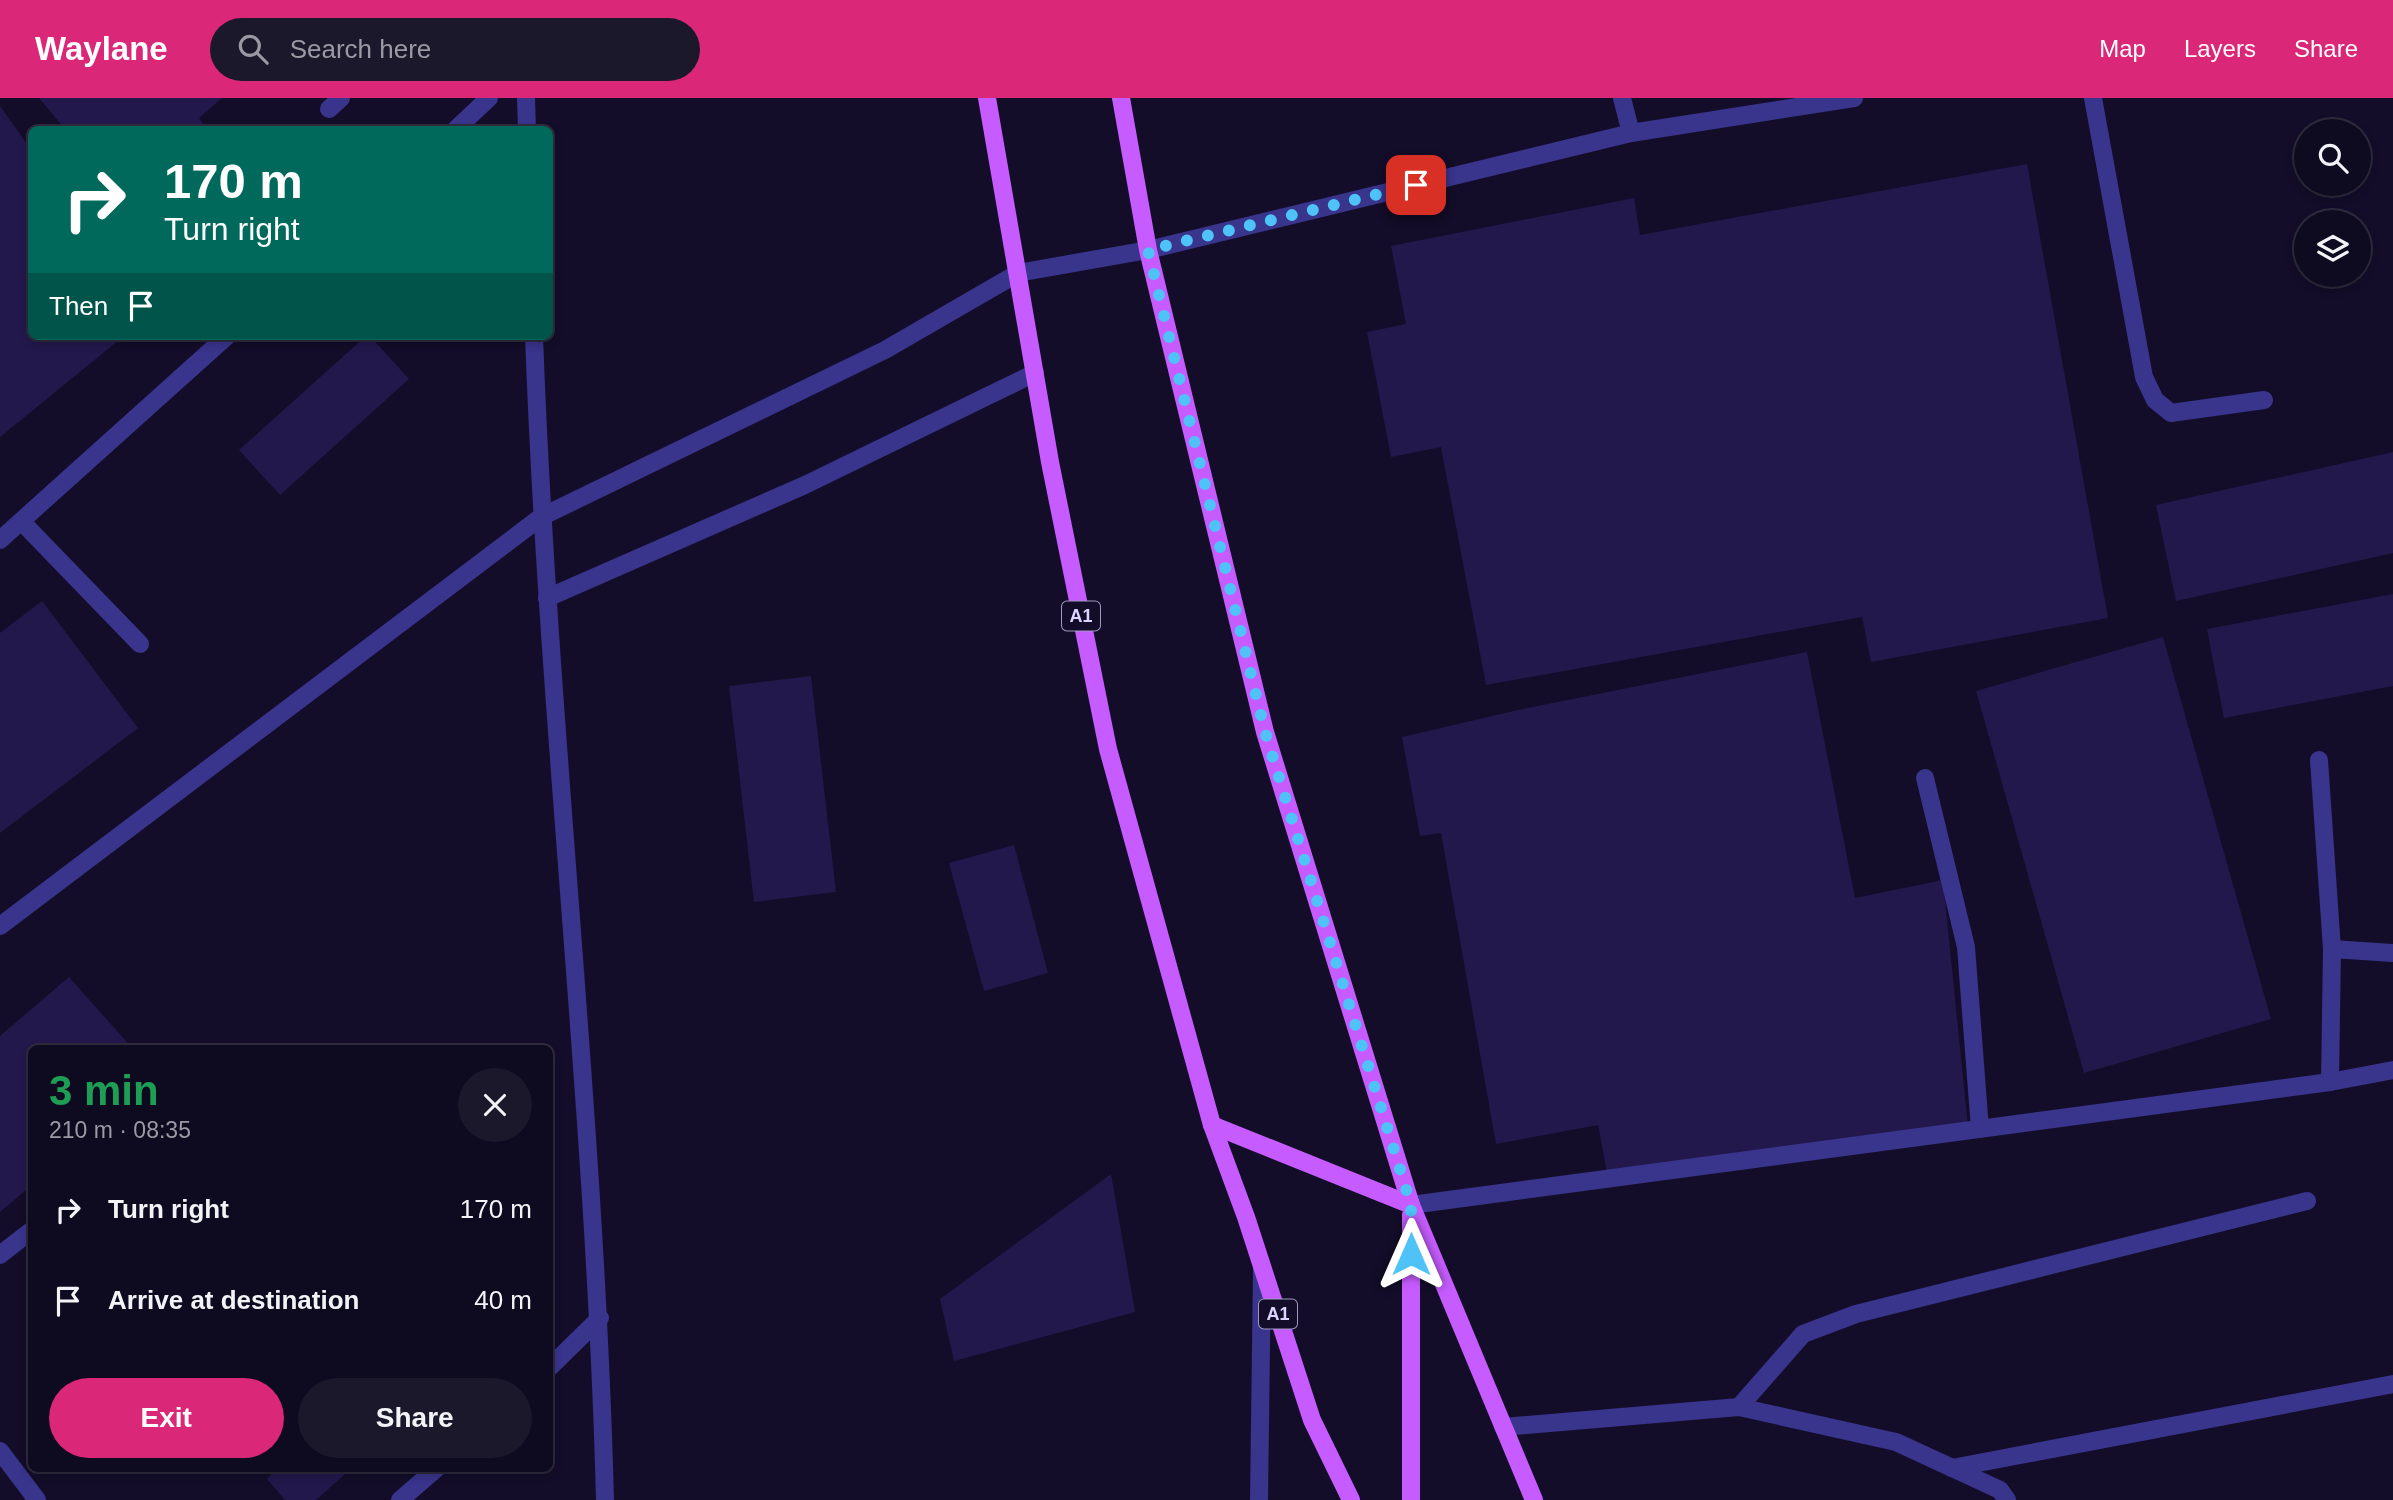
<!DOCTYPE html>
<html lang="en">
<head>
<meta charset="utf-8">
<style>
	:root { --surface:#0e0a1f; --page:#1c182c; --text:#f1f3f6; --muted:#9b9aa4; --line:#2e2b3d; --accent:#db2777 }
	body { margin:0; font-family:Arial,sans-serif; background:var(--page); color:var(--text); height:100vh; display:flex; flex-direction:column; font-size:26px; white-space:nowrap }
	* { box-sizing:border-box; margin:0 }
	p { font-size:23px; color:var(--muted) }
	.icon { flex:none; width:38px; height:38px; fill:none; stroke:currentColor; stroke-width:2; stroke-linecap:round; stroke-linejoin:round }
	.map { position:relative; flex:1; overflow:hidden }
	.side { position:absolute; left:28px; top:947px; width:525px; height:427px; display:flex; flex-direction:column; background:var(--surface); border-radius:10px; box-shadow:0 4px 10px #0003,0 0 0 2px var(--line) }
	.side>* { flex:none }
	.hud { position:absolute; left:28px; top:28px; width:525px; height:214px; border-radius:10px; box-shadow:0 4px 10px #0003,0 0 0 2px var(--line); background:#00695c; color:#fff; overflow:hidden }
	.fabs { position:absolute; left:2294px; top:21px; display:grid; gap:14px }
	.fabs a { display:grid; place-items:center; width:77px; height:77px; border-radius:50%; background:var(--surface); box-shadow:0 4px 10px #0003,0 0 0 2px var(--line); font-size:35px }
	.pin { position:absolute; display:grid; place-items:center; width:60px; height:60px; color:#fff; margin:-30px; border-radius:14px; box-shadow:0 4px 10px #0006 }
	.me { position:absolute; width:77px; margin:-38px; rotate:0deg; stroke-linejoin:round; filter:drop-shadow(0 0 5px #0008) }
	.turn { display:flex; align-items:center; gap:24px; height:147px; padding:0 21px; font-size:32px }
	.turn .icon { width:91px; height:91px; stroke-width:2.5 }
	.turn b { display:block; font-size:49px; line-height:60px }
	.then { display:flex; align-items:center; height:66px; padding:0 21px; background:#0003; gap:14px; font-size:26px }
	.round { display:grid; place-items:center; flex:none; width:74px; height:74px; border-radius:37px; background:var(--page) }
	.head { display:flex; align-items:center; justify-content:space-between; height:119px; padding:0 21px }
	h1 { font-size:42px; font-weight:600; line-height:52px; color:#1e9e55 }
	.cta { display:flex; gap:14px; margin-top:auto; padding:14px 21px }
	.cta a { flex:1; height:80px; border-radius:42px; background:var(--accent); color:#fff; font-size:28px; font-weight:600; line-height:80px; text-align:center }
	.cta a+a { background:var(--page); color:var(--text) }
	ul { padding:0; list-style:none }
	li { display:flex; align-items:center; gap:21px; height:91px; padding:0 21px }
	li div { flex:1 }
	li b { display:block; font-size:26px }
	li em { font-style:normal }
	header { display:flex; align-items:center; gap:42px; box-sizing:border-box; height:98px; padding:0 35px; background:var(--accent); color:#fff }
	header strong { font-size:33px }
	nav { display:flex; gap:38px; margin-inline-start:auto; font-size:24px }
	.search { width:490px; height:63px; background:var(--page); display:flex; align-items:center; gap:18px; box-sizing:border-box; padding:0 24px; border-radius:38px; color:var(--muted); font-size:26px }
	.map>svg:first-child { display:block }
</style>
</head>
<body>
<header>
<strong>Waylane</strong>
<div class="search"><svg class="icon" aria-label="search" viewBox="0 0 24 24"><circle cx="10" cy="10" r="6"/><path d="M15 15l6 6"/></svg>Search here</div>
<nav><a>Map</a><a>Layers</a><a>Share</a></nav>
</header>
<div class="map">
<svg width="2393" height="1402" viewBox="0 0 2393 1402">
	<rect width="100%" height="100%" fill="#130d29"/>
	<g fill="#23184c">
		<polygon points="39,0 222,0 199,20 208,32 66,32"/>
		<polygon points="0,8 32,53 32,238 124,238 0,339"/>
		<polygon points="2027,66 2108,520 1871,564 1862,519 1486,587 1441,349 1391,359 1367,234 1406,226 1391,148 1634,100 1640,137"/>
		<polygon points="366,238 370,238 409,281 280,397 239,352"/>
		<polygon points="2393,354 2393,455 2176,503 2156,407"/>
		<polygon points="2393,496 2393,588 2224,620 2207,531"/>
		<polygon points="42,503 138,630 0,735 0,535"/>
		<polygon points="2163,539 2271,921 2084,975 1976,593"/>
		<polygon points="1807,554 1855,800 1943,782 1968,1029 1608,1080 1598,1027 1496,1046 1441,735 1420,738 1402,639 1518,612"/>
		<polygon points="811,578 836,794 754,804 729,588"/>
		<polygon points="1014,747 1048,875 984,893 949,765"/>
		<polygon points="69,879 132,950 32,950 32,1087 0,1114 0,938"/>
		<polygon points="1111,1076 1135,1214 954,1263 940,1201"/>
		<polygon points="278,1370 352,1370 316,1402 285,1402 267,1381"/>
	</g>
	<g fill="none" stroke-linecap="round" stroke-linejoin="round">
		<g stroke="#39348c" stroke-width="18">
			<polyline points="526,0 527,32"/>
			<polyline points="1622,0 1631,35"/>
			<polyline points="2093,0 2144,279 2155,302 2171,315 2264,302"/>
			<polyline points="329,11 341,0"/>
			<polyline points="455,32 489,0"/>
			<path d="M 534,238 C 548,627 595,1013 605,1402"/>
			<polyline points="22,424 140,546"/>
			<polyline points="0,442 227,238"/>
			<polyline points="547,500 805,387 1035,275"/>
			<polyline points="2319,662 2332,851 2330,984"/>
			<polyline points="1925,680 1966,849 1980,1031"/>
			<polyline points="0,828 541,419 885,252 1018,175 1148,152 1631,35 1854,0"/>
			<polyline points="2332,851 2393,855"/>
			<polyline points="1411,1107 2330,984 2393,972"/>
			<polyline points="0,1157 32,1132"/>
			<polyline points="550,1269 600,1220"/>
			<polyline points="1739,1309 1803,1236 1856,1216 2307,1103"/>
			<polyline points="1503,1329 1739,1309 1896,1344 2000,1392 2007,1402"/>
			<polyline points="0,1353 37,1402"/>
			<polyline points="1952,1370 2393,1286"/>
			<polyline points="400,1402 437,1370"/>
			<polyline points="1259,1402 1262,1171"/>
		</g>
		<g stroke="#c65cff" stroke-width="18">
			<polyline points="987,0 1050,364 1108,651 1212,1027 1246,1119 1312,1322 1351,1402"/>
			<polyline points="1121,0 1148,152 1265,634 1411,1107 1534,1402"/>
			<polyline points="1212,1027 1411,1107"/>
			<polyline points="1411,1402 1411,1117"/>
		</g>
	</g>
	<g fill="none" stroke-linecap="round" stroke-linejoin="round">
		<polyline stroke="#4fc3f7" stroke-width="12" stroke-dasharray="0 21.6" points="1411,1156 1411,1107 1265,634 1148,152 1416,87"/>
	</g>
	<g text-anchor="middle" stroke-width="5" stroke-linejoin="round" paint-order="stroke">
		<g fill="#130d29" stroke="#9f99bf" stroke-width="2">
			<rect x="1062" y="503.5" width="38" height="29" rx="5"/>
			<rect x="1259" y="1201.5" width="38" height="29" rx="5"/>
		</g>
		<g font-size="18" font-weight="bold" fill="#dbd5ff">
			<text x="1081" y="524">A1</text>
			<text x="1278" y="1222">A1</text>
		</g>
	</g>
</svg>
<div class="fabs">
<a><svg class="icon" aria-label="search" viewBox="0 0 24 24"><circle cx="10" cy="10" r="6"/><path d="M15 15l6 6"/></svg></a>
<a><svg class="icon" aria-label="layers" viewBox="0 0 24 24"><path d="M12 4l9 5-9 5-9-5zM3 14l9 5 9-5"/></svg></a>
</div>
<div class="pin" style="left:1416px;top:87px;background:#d93025"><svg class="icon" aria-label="arrive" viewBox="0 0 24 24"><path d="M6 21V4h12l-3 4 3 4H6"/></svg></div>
<svg class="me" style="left:1411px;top:1156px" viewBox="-20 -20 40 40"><path d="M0-17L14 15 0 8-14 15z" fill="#4fc3f7" stroke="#fff" stroke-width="4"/></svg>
<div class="hud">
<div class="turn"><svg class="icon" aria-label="right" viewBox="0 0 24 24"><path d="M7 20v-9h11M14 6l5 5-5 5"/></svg><div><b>170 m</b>Turn right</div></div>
<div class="then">Then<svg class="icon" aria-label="arrive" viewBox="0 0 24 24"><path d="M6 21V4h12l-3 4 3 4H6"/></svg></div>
</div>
<section class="side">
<div class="head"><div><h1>3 min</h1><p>210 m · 08:35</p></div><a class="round"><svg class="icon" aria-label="close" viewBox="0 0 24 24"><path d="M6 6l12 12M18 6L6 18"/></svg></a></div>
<ul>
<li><svg class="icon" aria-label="right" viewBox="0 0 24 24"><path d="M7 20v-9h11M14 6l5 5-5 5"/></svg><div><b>Turn right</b></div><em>170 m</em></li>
<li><svg class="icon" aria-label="arrive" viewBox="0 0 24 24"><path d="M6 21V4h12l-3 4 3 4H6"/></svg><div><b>Arrive at destination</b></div><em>40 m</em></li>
</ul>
<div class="cta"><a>Exit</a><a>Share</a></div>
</section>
</div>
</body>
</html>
